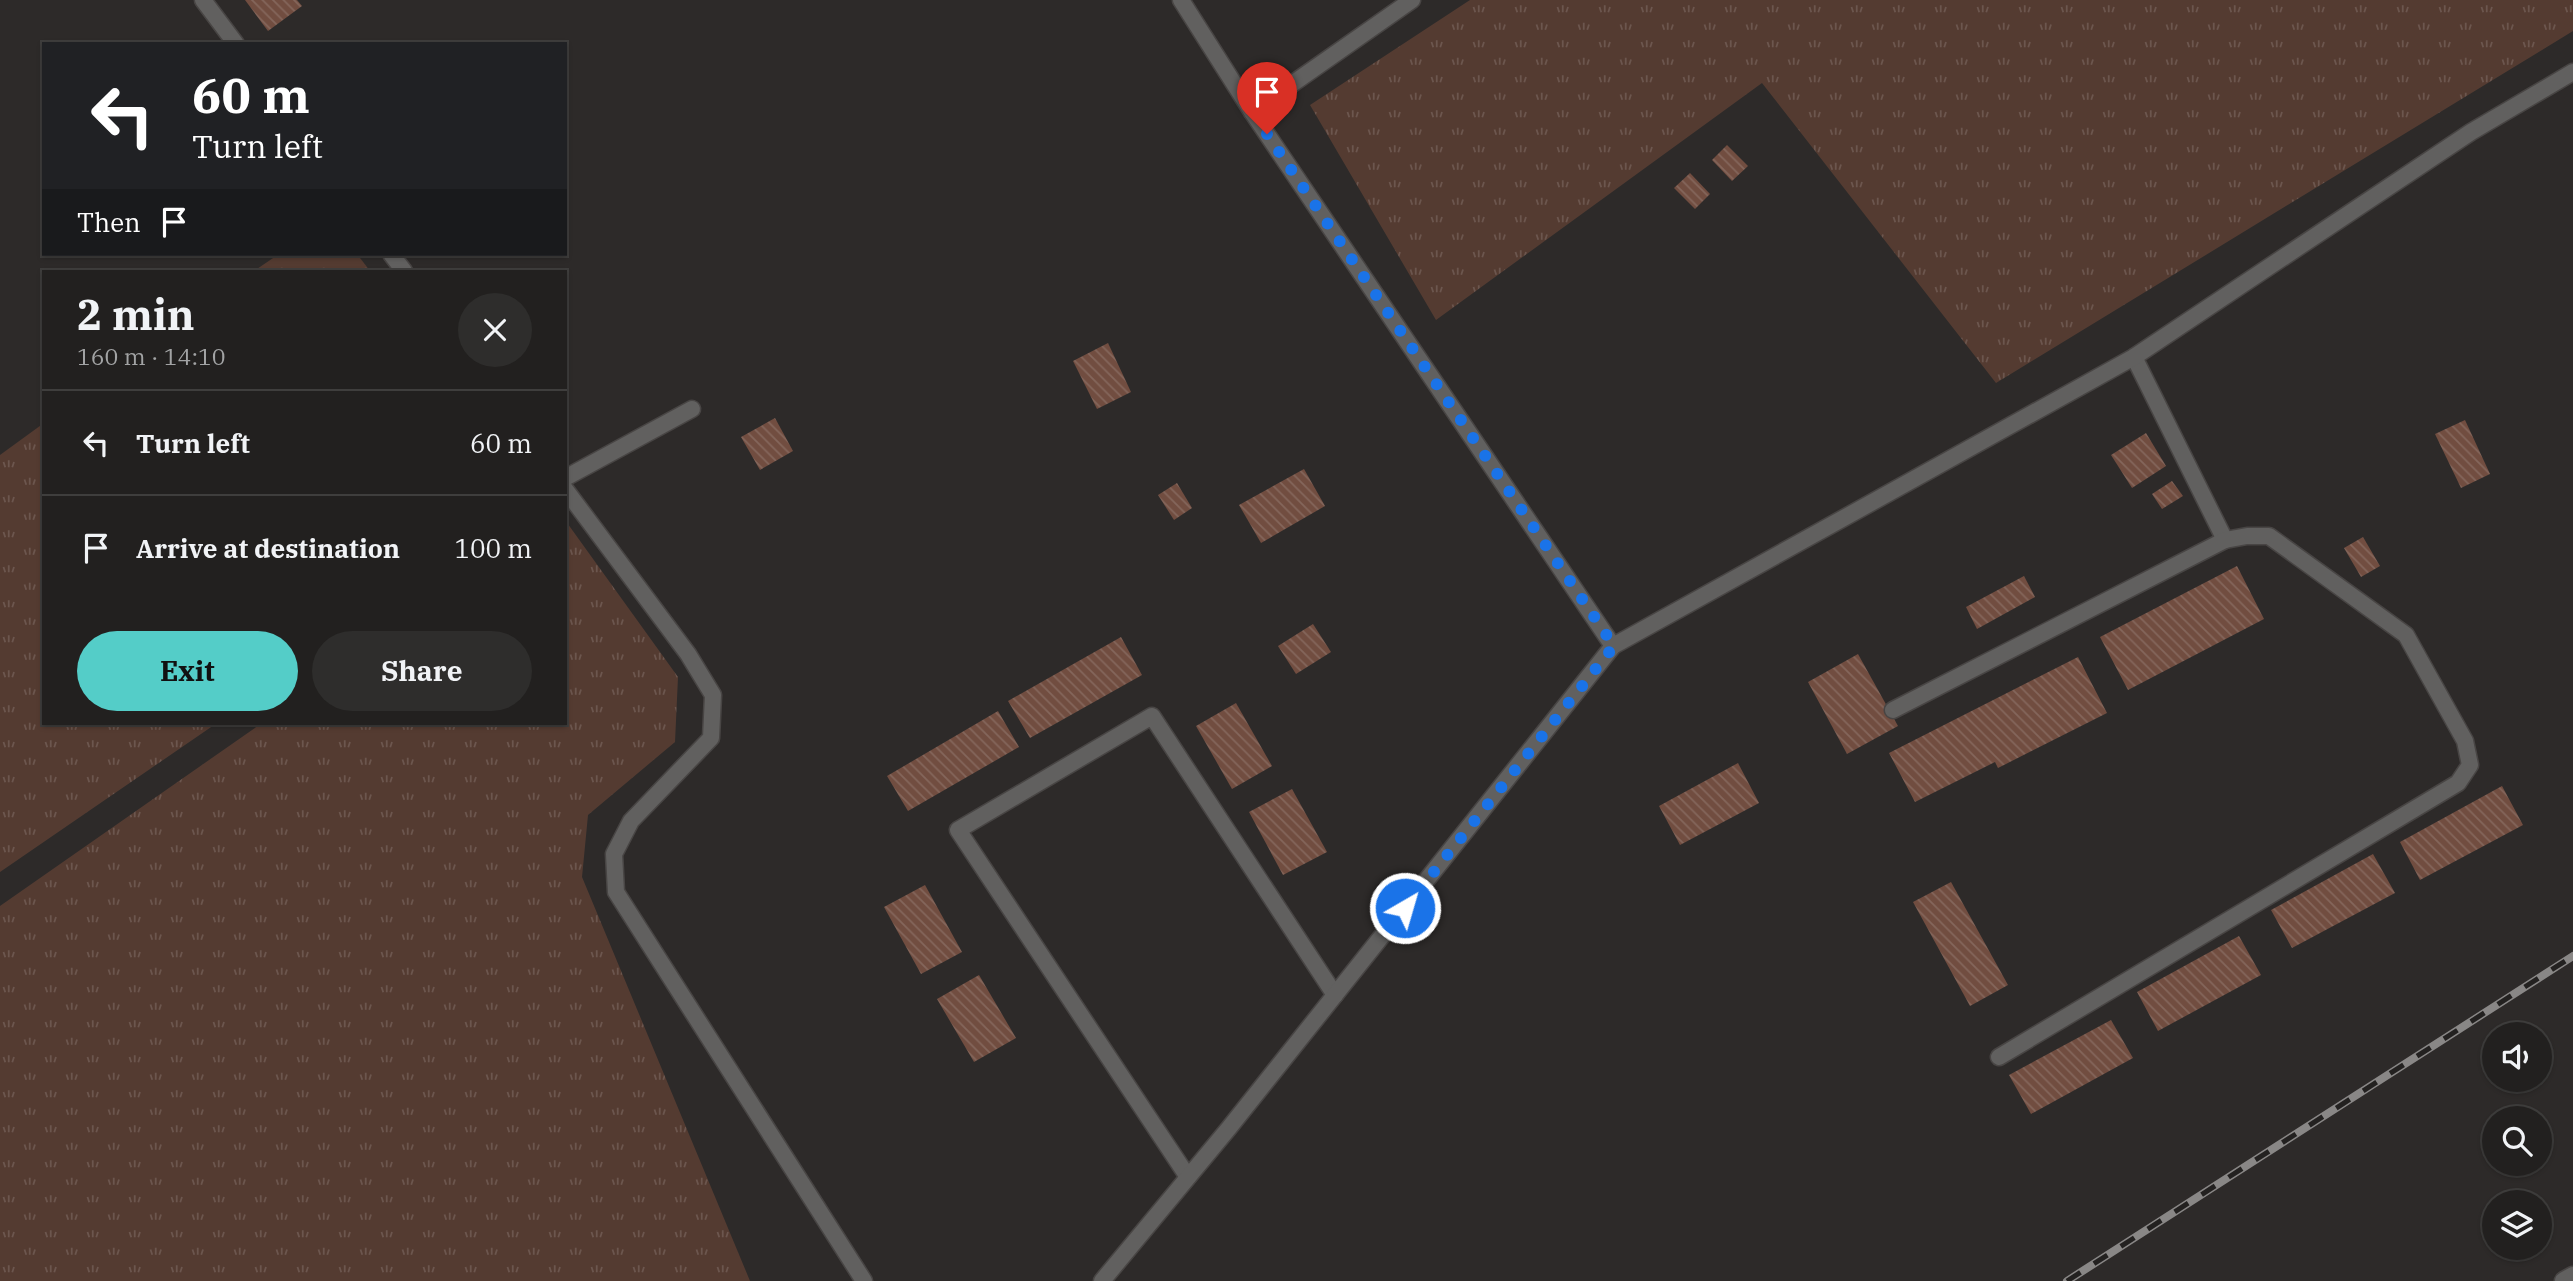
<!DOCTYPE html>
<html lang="en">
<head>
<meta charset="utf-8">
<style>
	:root { --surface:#22201f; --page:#2e2d2c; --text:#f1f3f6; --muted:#a2a3a4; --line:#3f3e3d; --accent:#54cdc8 }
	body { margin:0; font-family:"IBM Plex Serif",serif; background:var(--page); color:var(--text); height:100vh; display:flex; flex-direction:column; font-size:26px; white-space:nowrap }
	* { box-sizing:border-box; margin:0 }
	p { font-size:23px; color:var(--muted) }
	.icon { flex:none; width:38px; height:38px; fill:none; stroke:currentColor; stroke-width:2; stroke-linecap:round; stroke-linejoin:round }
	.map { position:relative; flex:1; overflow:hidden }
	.details { position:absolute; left:42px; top:270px; width:525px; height:455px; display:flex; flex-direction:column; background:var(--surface); border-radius:0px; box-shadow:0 2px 5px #0004,0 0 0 2px var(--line) }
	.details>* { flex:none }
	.hud { position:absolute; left:42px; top:42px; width:525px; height:214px; border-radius:0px; box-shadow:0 2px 5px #0004,0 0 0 2px var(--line); background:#202124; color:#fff; overflow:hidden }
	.fabs { position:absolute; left:2482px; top:1022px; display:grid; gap:14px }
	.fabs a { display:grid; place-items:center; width:70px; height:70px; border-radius:50%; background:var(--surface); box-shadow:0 2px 5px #0004,0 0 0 2px var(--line); font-size:35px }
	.pin { position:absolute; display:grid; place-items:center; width:60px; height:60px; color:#fff; margin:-72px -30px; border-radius:50% 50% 50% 0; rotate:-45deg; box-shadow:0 0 7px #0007 }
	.pin .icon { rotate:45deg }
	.me { position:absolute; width:77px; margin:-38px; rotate:38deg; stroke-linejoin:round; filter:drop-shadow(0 0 5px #0008) }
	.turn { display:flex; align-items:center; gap:24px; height:147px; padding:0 35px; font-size:32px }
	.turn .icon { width:91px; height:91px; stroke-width:2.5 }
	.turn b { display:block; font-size:49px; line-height:60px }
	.then { display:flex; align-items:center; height:66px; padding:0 35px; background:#0003; gap:14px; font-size:26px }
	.round { display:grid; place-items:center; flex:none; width:74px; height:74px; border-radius:37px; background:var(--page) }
	.head { display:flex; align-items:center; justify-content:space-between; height:119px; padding:0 35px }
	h1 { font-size:42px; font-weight:700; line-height:52px }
	.action { display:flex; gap:14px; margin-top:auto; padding:14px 35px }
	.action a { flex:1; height:80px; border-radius:42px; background:var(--accent); color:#111; font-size:28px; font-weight:700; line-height:80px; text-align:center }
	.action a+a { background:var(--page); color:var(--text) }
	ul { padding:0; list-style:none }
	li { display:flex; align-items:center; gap:21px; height:105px; padding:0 35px; border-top:2px solid var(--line) }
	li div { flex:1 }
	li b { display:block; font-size:26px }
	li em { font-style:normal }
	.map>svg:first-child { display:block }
</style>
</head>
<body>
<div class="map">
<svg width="2573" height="1281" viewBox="0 0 2573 1281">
	<defs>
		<pattern id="grass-tufts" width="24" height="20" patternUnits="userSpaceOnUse" patternTransform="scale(1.75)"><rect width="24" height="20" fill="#543b31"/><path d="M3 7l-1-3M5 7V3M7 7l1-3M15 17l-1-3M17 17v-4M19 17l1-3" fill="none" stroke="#6c564e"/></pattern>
		<pattern id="building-back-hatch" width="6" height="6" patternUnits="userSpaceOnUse" patternTransform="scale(1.75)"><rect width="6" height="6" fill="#714d40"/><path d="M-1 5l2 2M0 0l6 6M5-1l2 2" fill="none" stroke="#84665b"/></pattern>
	</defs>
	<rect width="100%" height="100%" fill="#2d2a29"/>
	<g fill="url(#grass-tufts)">
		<polygon points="1470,0 2573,0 2573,31 1996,383 1762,83 1436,320 1310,105"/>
		<polygon points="279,254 357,254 370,271 254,271"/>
		<polygon points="44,423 44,723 217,723 0,872 0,455"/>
		<polygon points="565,520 678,677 675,742 588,815 582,877 750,1281 0,1281 0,906 262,723 565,723"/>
	</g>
	<g fill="url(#building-back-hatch)">
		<polygon points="245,0 297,0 302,6 268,31"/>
		<polygon points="1727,145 1748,166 1732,181 1712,160"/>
		<polygon points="1690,173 1710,194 1695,209 1674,188"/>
		<polygon points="1108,343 1131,392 1097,409 1073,361"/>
		<polygon points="775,418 793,451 760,470 741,437"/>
		<polygon points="2465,420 2490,474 2461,488 2435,434"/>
		<polygon points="2146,433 2166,466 2132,488 2111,455"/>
		<polygon points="1304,469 1325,506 1261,543 1239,505"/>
		<polygon points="2172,481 2183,496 2162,509 2152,494"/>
		<polygon points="1177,483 1192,508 1174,520 1158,495"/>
		<polygon points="2363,537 2380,566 2361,577 2344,548"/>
		<polygon points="2237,566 2264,619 2128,690 2100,637"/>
		<polygon points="2024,576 2035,597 1977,629 1966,607"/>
		<polygon points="1313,624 1331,652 1296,674 1278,646"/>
		<polygon points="1121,637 1142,675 1030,738 1008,701"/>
		<polygon points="1858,654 1898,726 1847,754 1808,682"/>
		<polygon points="2078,657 2107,713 1998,768 1995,762 1915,802 1889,753"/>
		<polygon points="1236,703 1272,766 1232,789 1196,726"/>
		<polygon points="998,711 1019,747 908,811 887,776"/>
		<polygon points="1738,763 1759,803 1680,845 1659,806"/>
		<polygon points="2502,786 2523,825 2420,880 2400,842"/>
		<polygon points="1292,789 1327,852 1283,875 1249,812"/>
		<polygon points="2373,854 2395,893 2292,948 2271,910"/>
		<polygon points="1951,882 2008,985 1970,1006 1913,902"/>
		<polygon points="925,885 962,952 921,974 884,907"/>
		<polygon points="2239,936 2261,975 2158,1031 2137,992"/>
		<polygon points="979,975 1016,1038 974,1062 937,999"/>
		<polygon points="2111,1020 2133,1058 2031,1114 2009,1075"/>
	</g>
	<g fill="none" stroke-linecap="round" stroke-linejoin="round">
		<defs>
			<g id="lane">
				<polyline points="203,0 236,44"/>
				<polyline points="1181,0 1252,112 1613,646"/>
				<polyline points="1252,112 1412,0"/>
				<polyline points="391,254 404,271"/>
				<polyline points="2134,357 2225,540"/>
				<polyline points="565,478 692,409"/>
				<polyline points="565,489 688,654 713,695 711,738 631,821 614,854 616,892 864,1281"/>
				<polyline points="1893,710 2225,540 2247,536 2269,536 2406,635 2465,741 2470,765 2458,783 1999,1057"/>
				<polyline points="1188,1177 958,830 1152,716 1335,995"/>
				<polyline points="1102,1281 1229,1128 1613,646 2134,357 2471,132 2573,72"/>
			</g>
			<polyline id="street" points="2564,1281 2573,1276"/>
		</defs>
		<use href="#lane" stroke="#484544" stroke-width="19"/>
		<use href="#street" stroke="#484544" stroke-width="21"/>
		<use href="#lane" stroke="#61605f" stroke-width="16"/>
		<use href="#street" stroke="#61605f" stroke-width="18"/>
		<defs>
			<polyline id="rail" points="2067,1281 2573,956"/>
		</defs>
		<use href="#rail" stroke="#898786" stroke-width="8"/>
		<use href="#rail" stroke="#232120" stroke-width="5" stroke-dasharray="16" stroke-linecap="butt"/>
	</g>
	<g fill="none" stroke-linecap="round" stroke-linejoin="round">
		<polyline stroke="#1a73e8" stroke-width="12" stroke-dasharray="0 21.6" points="1267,134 1614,646 1405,908"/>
	</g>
</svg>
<div class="fabs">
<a><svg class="icon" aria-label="sound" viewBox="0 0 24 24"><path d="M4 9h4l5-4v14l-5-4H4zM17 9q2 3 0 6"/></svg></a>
<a><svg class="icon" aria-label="search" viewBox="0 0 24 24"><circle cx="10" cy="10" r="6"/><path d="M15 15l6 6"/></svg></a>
<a><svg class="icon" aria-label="layers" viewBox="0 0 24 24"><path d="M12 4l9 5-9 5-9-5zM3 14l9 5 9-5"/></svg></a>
</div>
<div class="pin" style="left:1267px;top:134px;background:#d93025"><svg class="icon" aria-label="arrive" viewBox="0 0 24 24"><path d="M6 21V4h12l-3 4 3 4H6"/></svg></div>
<svg class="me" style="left:1405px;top:908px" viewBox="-20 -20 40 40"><circle r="17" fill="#1a73e8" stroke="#fff" stroke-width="3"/><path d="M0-11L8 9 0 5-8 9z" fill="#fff"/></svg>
<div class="hud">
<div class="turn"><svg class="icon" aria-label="left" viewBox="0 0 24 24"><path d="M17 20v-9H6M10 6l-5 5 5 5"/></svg><div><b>60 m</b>Turn left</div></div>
<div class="then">Then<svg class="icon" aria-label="arrive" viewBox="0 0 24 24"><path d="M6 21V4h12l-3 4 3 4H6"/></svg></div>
</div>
<section class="details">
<div class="head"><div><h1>2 min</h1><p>160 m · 14:10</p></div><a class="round"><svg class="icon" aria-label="close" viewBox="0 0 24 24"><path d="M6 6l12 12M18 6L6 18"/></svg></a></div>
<ul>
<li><svg class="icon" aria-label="left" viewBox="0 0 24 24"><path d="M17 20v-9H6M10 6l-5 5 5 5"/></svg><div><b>Turn left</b></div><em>60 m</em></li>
<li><svg class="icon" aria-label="arrive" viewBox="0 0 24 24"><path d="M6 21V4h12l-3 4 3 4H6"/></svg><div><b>Arrive at destination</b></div><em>100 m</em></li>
</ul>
<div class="action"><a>Exit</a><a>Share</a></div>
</section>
</div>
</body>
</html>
